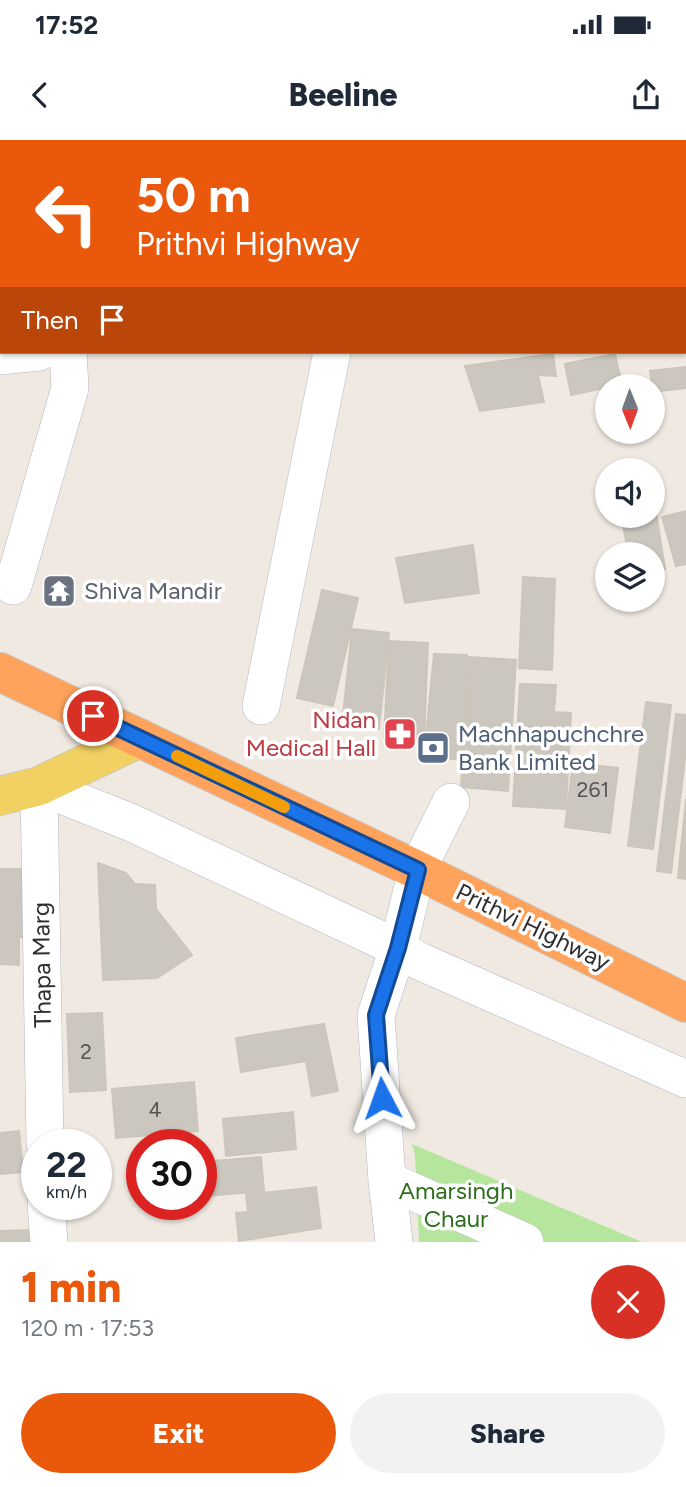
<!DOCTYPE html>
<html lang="en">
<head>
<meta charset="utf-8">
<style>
	:root { --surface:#fff; --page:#f2f2f3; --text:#1f2937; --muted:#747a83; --accent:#ea580c }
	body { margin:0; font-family:Figtree,sans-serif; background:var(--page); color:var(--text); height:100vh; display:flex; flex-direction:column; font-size:26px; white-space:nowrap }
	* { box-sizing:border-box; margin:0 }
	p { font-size:23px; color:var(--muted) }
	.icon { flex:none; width:38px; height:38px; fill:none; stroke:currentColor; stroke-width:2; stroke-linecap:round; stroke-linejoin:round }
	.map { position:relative; height:1102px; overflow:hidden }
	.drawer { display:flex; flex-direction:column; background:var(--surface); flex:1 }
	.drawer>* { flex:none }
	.guide { position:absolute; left:0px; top:0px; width:686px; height:214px; box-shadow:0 2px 5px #0004; background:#ea580c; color:#fff; overflow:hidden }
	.needle { width:46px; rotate:179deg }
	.buttons { position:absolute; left:595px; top:234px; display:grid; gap:14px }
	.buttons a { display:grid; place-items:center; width:70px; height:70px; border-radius:50%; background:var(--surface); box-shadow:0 2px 5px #0004; font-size:35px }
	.speed { position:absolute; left:21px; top:989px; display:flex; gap:14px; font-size:35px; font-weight:700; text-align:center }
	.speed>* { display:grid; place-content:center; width:91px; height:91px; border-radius:50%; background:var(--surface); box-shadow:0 2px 5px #0004; line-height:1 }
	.speed small { font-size:18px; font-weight:400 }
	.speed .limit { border:10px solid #d22; background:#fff; color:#111 }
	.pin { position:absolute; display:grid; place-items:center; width:60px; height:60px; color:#fff; margin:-30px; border:4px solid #fff; border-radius:50%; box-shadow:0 2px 7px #0007 }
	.me { position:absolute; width:77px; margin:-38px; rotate:356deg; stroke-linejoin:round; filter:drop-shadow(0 0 5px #0008) }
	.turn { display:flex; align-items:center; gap:24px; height:147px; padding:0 21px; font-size:32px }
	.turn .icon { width:91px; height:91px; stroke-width:2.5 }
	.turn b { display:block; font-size:49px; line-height:60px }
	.then { display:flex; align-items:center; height:66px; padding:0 21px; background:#0003; gap:14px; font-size:26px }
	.round { display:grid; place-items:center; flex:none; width:74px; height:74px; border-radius:37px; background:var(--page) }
	.overview { display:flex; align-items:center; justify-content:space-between; height:119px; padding:0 21px }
	h1 { font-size:42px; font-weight:800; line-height:52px; color:var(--accent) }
	.button { display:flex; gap:14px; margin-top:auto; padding:14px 21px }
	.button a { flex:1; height:80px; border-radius:42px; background:var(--accent); color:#fff; font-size:28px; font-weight:800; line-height:80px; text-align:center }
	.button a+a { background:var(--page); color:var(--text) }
	.status { display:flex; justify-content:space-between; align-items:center; height:49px; padding:0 35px; background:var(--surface); direction:ltr }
	.status svg { height:19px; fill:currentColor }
	header { display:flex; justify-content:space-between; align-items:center; height:91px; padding:0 21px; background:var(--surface); font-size:32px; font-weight:800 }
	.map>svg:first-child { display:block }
</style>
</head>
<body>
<div class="status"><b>17:52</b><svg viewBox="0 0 49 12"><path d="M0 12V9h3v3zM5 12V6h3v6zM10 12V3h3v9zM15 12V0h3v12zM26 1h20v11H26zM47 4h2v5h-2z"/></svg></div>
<header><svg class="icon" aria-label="back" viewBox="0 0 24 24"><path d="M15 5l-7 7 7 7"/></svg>Beeline<svg class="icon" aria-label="share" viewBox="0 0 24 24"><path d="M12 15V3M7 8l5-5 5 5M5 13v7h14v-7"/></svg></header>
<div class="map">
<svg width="686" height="1102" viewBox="0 0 686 1102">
	<rect width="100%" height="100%" fill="#efe9e1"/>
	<polygon fill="#b6e59e" points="412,1004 642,1102 419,1102 415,1015"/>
	<g fill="#cbc7bf" stroke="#cbc5ba" stroke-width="2">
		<polygon points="553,214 556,236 538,235 544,262 480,271 465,226"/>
		<polygon points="615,214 622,244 571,255 565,224"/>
		<polygon points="686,227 686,248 653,252 650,231"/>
		<polygon points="653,360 654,360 665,429 653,429 653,415 629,415 621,376 653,376"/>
		<polygon points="686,371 686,424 676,426 662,377"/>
		<polygon points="473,405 479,453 405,463 396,418"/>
		<polygon points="52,437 72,446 66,465 46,456"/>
		<polygon points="523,437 555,439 552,530 519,528"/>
		<polygon points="322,450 358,458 333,566 297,558"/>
		<polygon points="352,489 389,493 379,589 342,585"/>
		<polygon points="389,501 428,503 424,598 384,597"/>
		<polygon points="434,514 467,515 462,620 424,616"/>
		<polygon points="469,517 516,520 508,651 461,647"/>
		<polygon points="520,544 556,545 554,572 571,573 566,669 513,666"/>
		<polygon points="646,562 671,565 653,709 628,706"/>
		<polygon points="676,574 686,575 686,611 671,733 657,731"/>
		<polygon points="573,623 618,628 610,693 565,687"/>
		<polygon points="686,659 686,739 678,738"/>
		<polygon points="98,723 126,733 135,744 155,745 156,769 192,815 157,838 103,840"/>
		<polygon points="0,729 31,729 30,797 19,797 19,825 0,824"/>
		<polygon points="102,873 106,950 70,952 67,874"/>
		<polygon points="324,884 338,951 312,956 306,921 241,932 236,898"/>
		<polygon points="194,942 198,991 116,998 112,949"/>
		<polygon points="293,972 296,1009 226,1016 223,979"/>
		<polygon points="19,991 23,1032 0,1034 0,993"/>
		<polygon points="261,1017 264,1051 206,1056 203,1022"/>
		<polygon points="316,1047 321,1088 239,1101 236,1073 248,1072 246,1055"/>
		<polygon points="31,1090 32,1102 0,1102 0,1091"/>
	</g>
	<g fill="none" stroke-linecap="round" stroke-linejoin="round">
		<defs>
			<g id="minor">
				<polyline points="187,0 187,2"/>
				<polyline points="412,0 413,2"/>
				<polyline points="303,2 309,0"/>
				<polyline points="549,2 559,0"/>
				<polyline points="0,216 39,212"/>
				<polyline points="13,446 70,248 68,212"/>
				<polyline points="261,566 332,212"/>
				<polyline points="45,1004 39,646 132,683 398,808 417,820 686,939"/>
				<polyline points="387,1040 525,1102"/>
				<polyline points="46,1064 49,1102"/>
				<polyline points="394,1102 387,1040 376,875 398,808 417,730 451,662"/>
			</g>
			<polyline id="major" points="0,656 39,646 140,598"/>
			<polyline id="highway" points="0,532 417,730 686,863"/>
		</defs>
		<use href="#minor" stroke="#b4b7c1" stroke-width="38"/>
		<use href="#major" stroke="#c9c9c9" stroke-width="40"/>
		<use href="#highway" stroke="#c9c9c9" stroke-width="40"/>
		<use href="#minor" stroke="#fff" stroke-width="37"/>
		<use href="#major" stroke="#f2d163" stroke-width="38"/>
		<use href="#highway" stroke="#ffa35c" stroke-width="38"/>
	</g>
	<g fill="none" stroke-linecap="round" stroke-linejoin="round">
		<defs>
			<polyline id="route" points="93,576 418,730 398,808 376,875 382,958"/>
		</defs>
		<use href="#route" stroke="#114b97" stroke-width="18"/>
		<use href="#route" stroke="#1a73e8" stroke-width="12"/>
		<polyline stroke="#f59e0b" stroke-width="12" points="177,616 284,667"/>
	</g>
	<defs>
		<symbol id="temple-square" viewBox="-11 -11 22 22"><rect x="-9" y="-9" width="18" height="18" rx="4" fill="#6b7280" stroke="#fff"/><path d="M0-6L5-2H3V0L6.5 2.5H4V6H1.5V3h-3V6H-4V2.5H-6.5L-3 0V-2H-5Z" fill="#fff"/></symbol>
		<symbol id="pharmacy-square" viewBox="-11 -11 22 22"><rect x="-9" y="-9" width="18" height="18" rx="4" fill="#e0444e" stroke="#fff"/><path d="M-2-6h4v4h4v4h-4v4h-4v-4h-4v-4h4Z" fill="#fff"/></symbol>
		<symbol id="bank-square" viewBox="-11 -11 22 22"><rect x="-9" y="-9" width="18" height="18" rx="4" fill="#5c6f8a" stroke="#fff"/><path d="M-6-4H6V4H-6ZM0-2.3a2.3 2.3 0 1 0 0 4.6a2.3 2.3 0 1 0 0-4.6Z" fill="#fff"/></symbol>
	</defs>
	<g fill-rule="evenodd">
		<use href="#temple-square" x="40" y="432" width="38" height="38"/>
		<use href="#pharmacy-square" x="381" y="575" width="38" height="38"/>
		<use href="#bank-square" x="414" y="589" width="38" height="38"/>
	</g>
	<g text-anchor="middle" stroke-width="7" stroke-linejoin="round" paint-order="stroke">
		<g font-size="21" fill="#555452">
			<text x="593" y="657">261</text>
			<text x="86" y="919">2</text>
			<text x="155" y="977">4</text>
		</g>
		<g font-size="24" fill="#5b616d" stroke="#fff" text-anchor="start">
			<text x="84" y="459">Shiva Mandir</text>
		</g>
		<g font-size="24" fill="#be3a42" stroke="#fff" text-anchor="end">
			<text x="376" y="588">Nidan<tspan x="376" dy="28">Medical Hall</tspan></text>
		</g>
		<g font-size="24" fill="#4e5e75" stroke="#fff" text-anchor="start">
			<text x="458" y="602">Machhapuchchre<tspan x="458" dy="28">Bank Limited</tspan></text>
		</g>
		<g font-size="24" fill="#2e2e2e" stroke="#fff">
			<text transform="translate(533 787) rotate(26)" y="8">Prithvi Highway</text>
			<text transform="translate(42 825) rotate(-91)" y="8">Thapa Marg</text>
		</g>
		<g font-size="24" fill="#2c6e1b" stroke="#fff">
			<text x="456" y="1059">Amarsingh<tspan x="456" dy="28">Chaur</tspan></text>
		</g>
	</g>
</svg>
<div class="buttons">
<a><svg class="needle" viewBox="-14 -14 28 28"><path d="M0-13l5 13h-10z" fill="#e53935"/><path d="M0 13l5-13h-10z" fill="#747a83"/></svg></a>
<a><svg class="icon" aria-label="sound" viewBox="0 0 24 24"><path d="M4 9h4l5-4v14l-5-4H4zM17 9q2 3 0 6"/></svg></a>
<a><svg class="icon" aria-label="layers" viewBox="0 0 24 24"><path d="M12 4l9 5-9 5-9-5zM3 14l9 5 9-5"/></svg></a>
</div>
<div class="speed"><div>22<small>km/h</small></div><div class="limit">30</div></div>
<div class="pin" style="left:93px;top:576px;background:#d93025"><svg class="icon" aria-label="arrive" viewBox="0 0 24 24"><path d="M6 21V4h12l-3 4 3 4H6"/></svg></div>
<svg class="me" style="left:382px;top:958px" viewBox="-20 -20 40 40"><path d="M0-17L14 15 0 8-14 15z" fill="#1a73e8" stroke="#fff" stroke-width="4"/></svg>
<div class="guide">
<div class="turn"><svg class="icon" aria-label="left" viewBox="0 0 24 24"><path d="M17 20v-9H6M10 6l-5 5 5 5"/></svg><div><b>50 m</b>Prithvi Highway</div></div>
<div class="then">Then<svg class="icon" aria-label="arrive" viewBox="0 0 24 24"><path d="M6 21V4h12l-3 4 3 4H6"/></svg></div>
</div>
</div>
<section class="drawer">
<div class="overview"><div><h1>1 min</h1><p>120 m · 17:53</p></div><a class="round" style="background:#d93025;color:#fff"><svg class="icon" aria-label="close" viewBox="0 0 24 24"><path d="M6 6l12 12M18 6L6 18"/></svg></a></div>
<div class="button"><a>Exit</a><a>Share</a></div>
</section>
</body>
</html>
